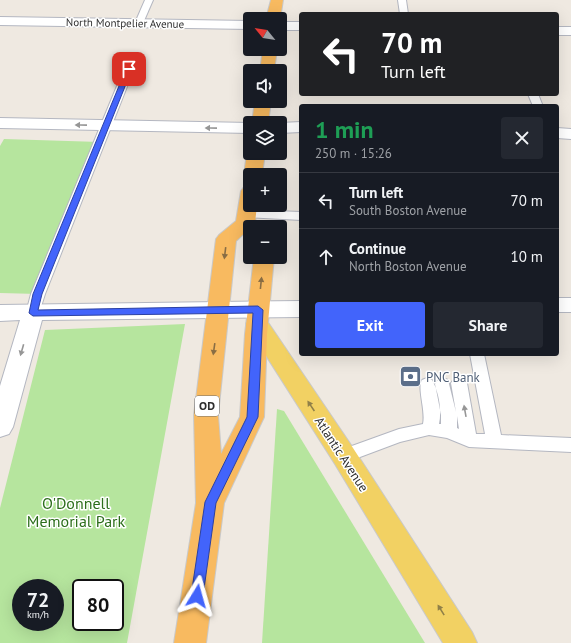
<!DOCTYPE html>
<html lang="en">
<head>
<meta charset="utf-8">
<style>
	:root { --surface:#171b24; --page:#242831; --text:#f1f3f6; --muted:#9ea1a6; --line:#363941; --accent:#4264fb }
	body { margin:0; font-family:"PT Sans",sans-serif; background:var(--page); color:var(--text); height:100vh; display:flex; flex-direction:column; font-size:15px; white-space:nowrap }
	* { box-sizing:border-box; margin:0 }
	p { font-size:13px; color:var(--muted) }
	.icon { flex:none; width:22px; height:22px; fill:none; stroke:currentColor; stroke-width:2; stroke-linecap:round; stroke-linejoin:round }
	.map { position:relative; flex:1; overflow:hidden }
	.details { position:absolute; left:299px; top:104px; width:260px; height:252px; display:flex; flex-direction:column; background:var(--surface); border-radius:4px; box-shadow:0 4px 16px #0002 }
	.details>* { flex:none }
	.guide { position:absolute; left:299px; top:12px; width:260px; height:84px; border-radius:4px; box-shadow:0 4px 16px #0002; background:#202124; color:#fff; overflow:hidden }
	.needle { width:26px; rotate:300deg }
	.tools { position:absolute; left:243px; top:12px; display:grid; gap:8px }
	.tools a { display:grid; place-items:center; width:44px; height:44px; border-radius:4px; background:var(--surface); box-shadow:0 4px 16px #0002; font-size:20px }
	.speed { position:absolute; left:12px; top:579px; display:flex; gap:8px; font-size:20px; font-weight:700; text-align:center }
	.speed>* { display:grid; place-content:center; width:52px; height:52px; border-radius:50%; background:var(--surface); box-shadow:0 4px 16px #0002; line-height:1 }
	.speed small { font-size:10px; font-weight:400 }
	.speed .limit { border:2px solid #111; border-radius:6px; background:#fff; color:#111 }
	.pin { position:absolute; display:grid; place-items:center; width:34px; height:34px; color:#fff; margin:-17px; border-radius:8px; box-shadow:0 2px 6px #0006 }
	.me { position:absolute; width:44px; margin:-22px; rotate:8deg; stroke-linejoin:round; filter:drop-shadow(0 0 3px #0008) }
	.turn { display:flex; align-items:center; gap:14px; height:84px; padding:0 16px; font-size:18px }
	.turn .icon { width:52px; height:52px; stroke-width:2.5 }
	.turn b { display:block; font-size:28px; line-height:34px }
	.round { display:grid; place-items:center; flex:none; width:42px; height:42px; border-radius:4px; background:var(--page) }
	.overview { display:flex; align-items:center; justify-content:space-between; height:68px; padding:0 16px }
	h1 { font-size:24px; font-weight:700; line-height:30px; color:#1e9e55 }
	.button { display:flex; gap:8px; margin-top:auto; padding:8px 16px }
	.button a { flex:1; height:46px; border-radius:4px; background:var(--accent); color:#fff; font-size:16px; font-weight:700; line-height:46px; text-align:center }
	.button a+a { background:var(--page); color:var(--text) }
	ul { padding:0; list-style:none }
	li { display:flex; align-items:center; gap:12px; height:56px; padding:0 16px; border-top:1px solid var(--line) }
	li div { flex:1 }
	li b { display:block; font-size:15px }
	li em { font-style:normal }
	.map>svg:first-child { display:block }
</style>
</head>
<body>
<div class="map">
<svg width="571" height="643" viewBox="0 0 571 643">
	<rect width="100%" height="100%" fill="#efe9e1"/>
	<g fill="#b6e59e" fill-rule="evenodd">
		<polygon points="4,139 100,142 38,294 0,293 0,146"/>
		<path d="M 185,324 L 127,643 L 0,643 L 0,508 L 45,330 ZM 21,588 L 55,588 L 55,622 L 21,622 ZM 81,588 L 115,588 L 115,622 L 81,622 Z"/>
		<polygon points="277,409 284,411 425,643 262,643"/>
	</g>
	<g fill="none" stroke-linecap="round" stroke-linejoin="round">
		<defs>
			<g id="service">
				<polygon points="145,0 153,0 143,23 142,25 136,25 135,23"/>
				<polygon points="398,0 406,0 408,14 400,14"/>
				<polygon points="129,66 134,69 45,294 38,316 33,318 28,316 26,313 31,294 124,69"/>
				<polygon points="528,94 538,94 542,104 541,106 533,106"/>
				<polygon points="246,210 301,212 301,220 242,217 240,214 242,211"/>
				<path d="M 470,354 L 484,354 L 501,435 L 571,438 L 571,452 L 469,447 L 447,438 L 429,435 L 400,442 L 344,463 L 338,461 L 336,456 L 338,451 L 399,429 L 423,424 C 426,411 417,388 422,380 L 427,378 L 432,380 C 439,392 442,410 439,424 L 441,424 L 441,415 L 435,384 L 438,380 L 443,378 L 448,380 L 456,412 L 451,383 L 454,379 L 459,377 L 464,379 L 467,383 L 476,434 L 485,434 ZM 457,416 L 459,429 L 457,428 Z"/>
			</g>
			<g id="minor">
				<polygon points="0,17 250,21 250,29 0,25"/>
				<rect x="280" y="22" width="21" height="8"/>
				<rect x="557" y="27" width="14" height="8"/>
				<polygon points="0,118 250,123 250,133 0,128"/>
				<polygon points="301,122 301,132 280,133 280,123"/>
				<polygon points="557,128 571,129 571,139 557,138"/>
				<rect x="557" y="298" width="14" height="14"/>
				<polygon points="301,301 301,317 42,320 13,427 9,434 0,437 0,386 20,320 0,321 0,305"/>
			</g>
			<polygon id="primary" points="257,316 265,318 353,448 472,632 477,643 443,643 335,464 246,324 249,318"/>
			<g id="trunk">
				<polygon points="271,0 283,0 280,19 266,19"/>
				<polygon points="263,49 277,49 274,71 260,71"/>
				<polygon points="255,101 271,101 268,123 252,123"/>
				<polygon points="250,149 250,153 265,153 262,175 250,175 250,180 247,179 244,175 247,153"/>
				<polygon points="250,186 250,205 257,205 255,223 236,241 218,415 221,454 240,417 245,334 254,257 274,257 267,334 264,417 224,503 206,643 174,643 196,503 194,415 216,239 219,235 236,221 241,191 244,187"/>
			</g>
		</defs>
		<use href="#service" stroke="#b4b7c1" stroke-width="2"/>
		<use href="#minor" stroke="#b4b7c1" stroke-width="2"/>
		<use href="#primary" stroke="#c9c9c9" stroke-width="2"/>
		<use href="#trunk" stroke="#c9c9c9" stroke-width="2"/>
		<use href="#service" fill="#fff" fill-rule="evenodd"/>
		<use href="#minor" fill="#fff" fill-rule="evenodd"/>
		<use href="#primary" fill="#f2d163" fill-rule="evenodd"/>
		<use href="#trunk" fill="#f8ba60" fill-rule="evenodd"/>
	</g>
	<defs><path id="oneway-solid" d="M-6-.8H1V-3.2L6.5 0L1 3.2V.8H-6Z"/></defs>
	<g fill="#969696">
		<use href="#oneway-solid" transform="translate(81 125) rotate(-179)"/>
		<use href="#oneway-solid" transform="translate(211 128) rotate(-179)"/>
		<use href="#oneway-solid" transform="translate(22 350) rotate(106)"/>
		<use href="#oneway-solid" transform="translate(465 411) rotate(-100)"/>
	</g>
	<g fill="#896d44">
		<use href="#oneway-solid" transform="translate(225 253) rotate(97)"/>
		<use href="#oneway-solid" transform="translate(261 283) rotate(-84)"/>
		<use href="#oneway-solid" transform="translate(214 349) rotate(98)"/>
	</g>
	<g fill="#908048">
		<use href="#oneway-solid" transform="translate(311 406) rotate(-124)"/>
		<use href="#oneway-solid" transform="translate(441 610) rotate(-122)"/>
	</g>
	<polygon fill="#4264fb" stroke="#2b41a3" points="129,67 132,69 42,294 38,310 258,306 263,310 258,417 216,503 203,596 201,600 197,602 193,600 191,596 205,502 247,417 253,313 33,316 29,313 33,294 126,69"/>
	<defs>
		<symbol id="bank-square" viewBox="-11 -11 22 22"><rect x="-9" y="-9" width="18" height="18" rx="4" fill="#5c6f8a" stroke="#fff"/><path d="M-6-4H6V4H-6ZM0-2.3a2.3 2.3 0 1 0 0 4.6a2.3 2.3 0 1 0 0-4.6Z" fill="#fff"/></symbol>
	</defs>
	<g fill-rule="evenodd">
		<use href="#bank-square" x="398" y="364" width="25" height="25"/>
	</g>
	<g text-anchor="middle" stroke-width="3" stroke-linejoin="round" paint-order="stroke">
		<g font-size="11" fill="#2e2e2e" stroke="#fff">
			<text transform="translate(125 23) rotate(1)" y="4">North Montpelier Avenue</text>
		</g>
		<rect fill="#fff" stroke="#6d6d6d" stroke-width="1" x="195" y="396" width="24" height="20" rx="3"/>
		<g font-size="12" font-weight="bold" fill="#2e2e2e">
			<text x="207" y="410">OD</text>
		</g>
		<g font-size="13" fill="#4e5e75" stroke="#fff" text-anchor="start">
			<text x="426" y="382">PNC Bank</text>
		</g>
		<g font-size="13" fill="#2e2e2e" stroke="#fff">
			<text transform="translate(342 454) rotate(57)" y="5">Atlantic Avenue</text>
		</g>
		<g font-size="16" fill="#2c6e1b" stroke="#fff">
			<text x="76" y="509">O'Donnell<tspan x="76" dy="18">Memorial Park</tspan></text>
		</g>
	</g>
</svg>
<div class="tools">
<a><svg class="needle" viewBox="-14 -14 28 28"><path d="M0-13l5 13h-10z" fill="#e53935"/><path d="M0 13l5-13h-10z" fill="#9ea1a6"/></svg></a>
<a><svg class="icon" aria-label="sound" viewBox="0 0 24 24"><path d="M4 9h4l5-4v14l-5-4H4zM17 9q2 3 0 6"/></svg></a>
<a><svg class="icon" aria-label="layers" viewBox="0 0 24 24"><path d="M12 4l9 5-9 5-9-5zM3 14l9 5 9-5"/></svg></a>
<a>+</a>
<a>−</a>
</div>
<div class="speed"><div>72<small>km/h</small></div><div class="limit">80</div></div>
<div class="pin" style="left:129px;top:69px;background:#d93025"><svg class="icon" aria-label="arrive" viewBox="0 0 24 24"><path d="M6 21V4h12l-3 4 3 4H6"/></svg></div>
<svg class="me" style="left:197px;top:596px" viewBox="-20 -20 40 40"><path d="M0-17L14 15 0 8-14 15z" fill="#4264fb" stroke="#fff" stroke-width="4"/></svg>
<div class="guide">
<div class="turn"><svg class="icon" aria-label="left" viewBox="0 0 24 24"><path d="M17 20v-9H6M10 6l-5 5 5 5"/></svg><div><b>70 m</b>Turn left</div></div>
</div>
<section class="details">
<div class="overview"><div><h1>1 min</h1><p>250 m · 15:26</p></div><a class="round"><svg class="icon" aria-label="close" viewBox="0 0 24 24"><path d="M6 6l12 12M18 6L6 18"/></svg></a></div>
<ul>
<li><svg class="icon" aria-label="left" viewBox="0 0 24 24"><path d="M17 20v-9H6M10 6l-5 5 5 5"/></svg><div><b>Turn left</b><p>South Boston Avenue</p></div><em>70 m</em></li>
<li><svg class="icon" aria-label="ahead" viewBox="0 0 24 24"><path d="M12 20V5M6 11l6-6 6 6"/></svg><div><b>Continue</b><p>North Boston Avenue</p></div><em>10 m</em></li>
</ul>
<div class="button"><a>Exit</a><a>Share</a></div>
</section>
</div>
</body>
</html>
